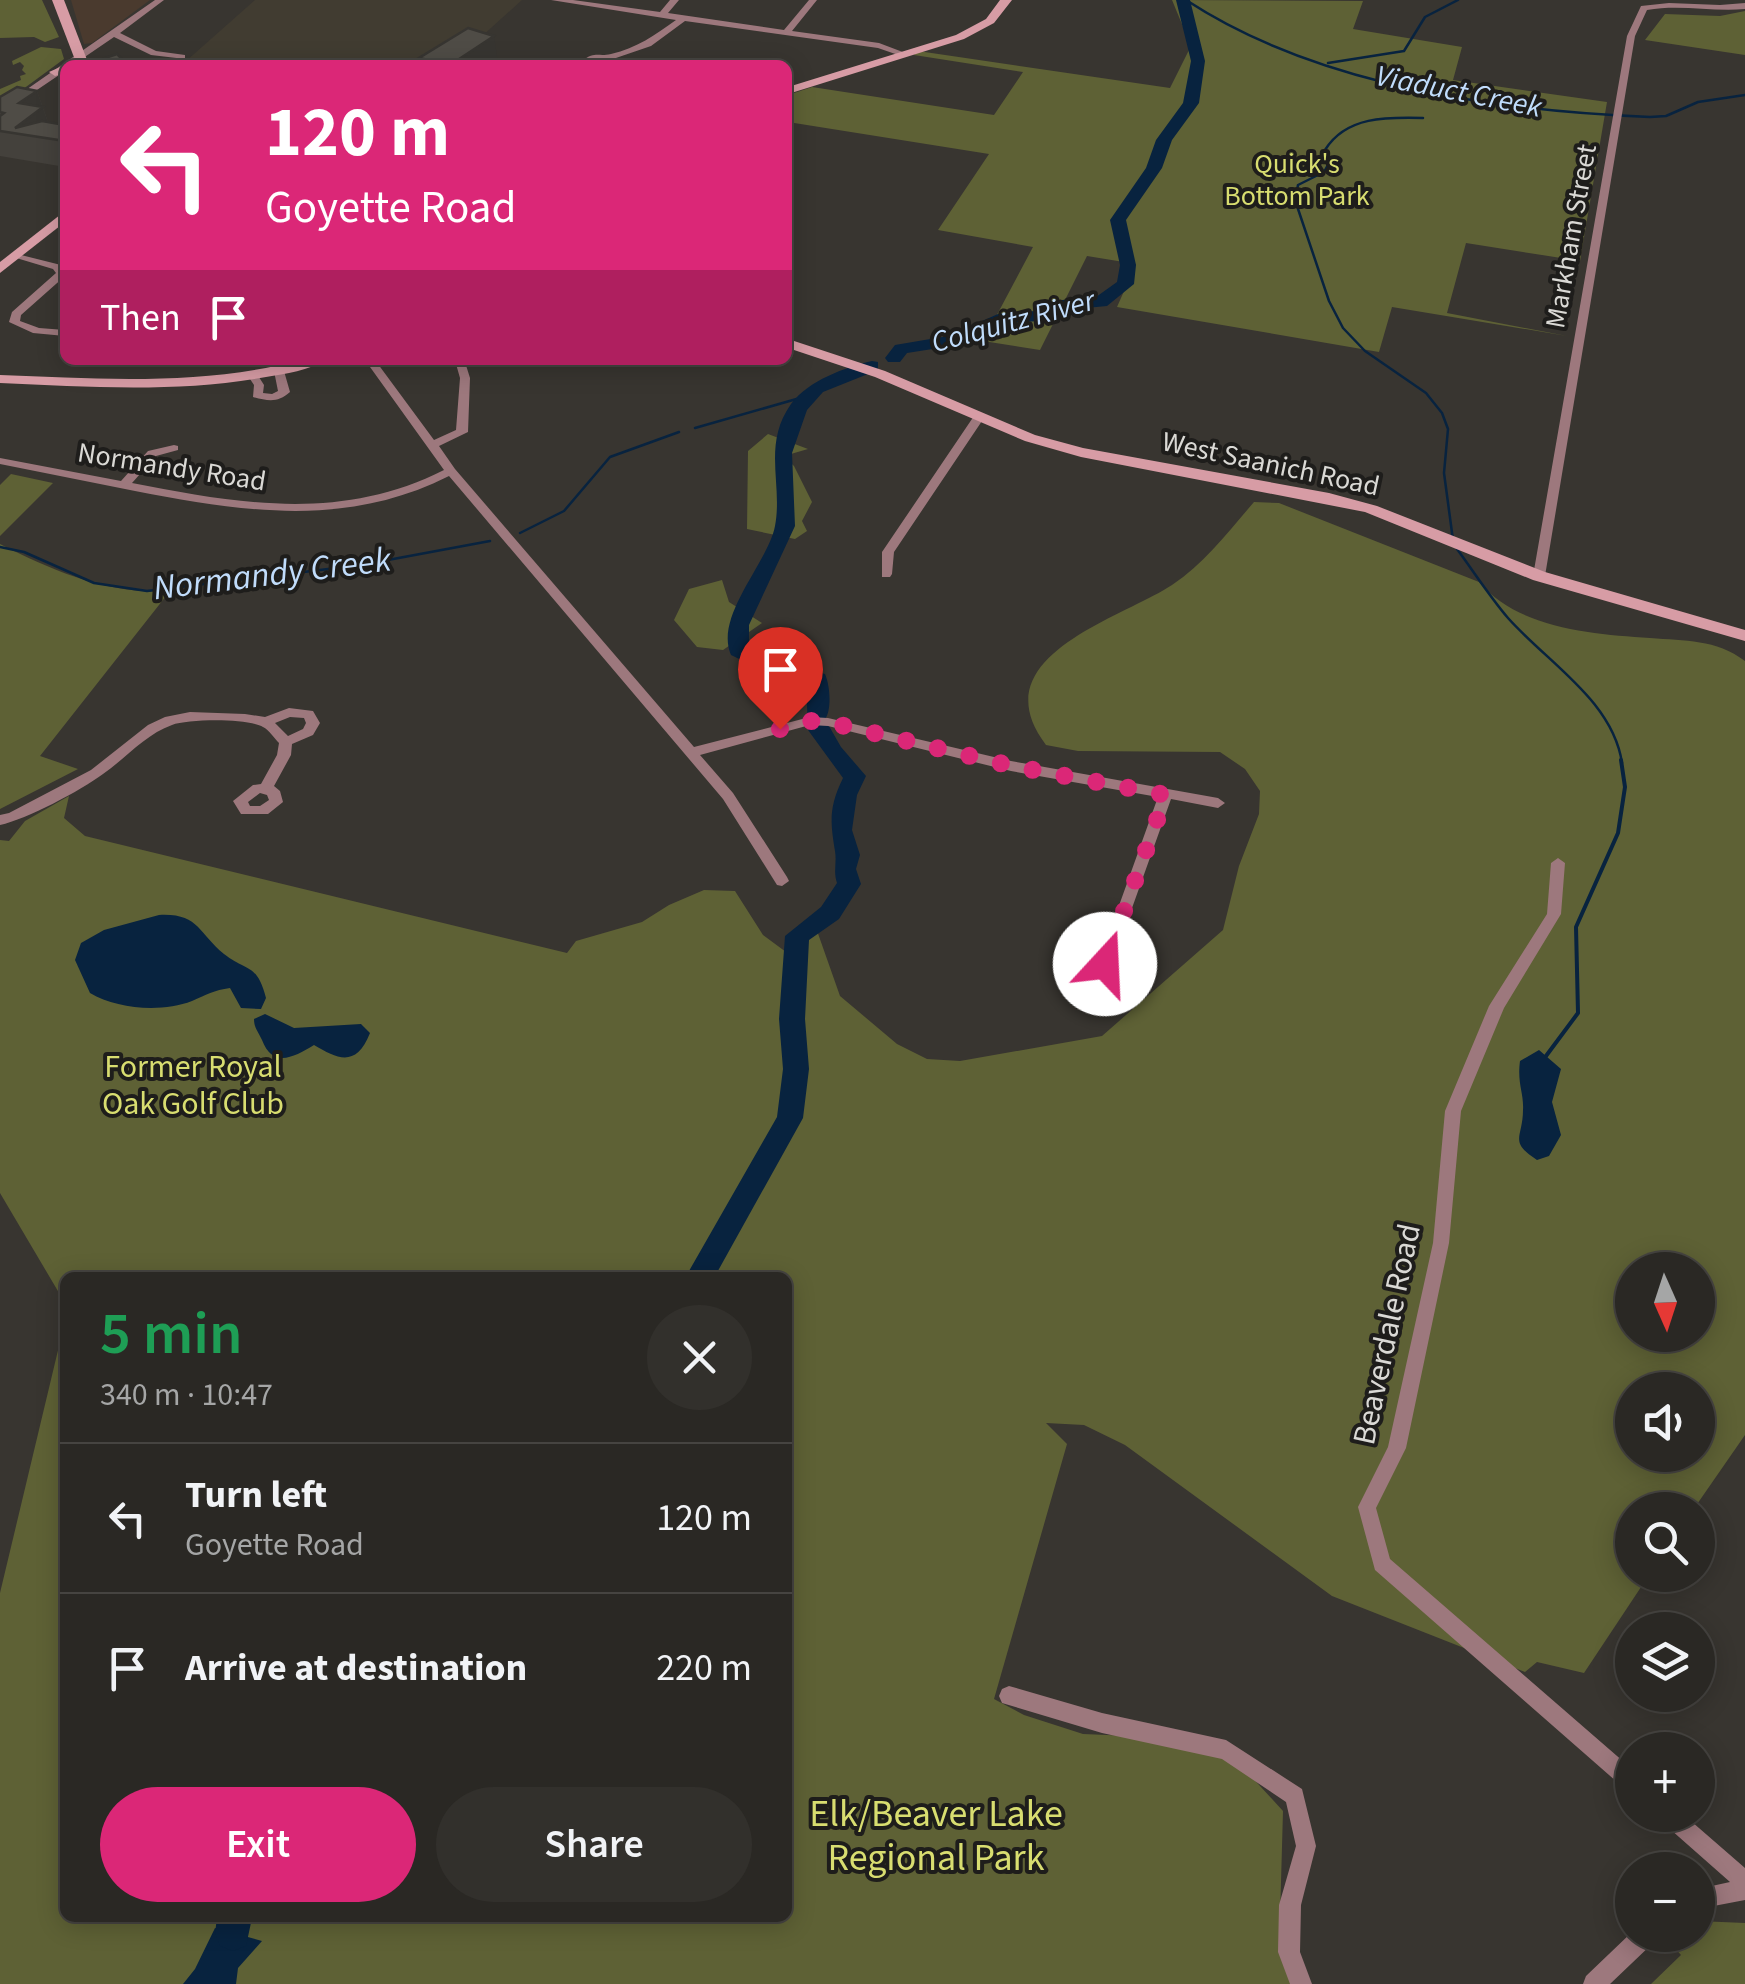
<!DOCTYPE html>
<html lang="en">
<head>
<meta charset="utf-8">
<style>
	:root { --surface:#2a2824; --page:#32302c; --text:#f1f3f6; --muted:#a5a6a6; --line:#464441; --accent:#db2777 }
	body { margin:0; font-family:"Source Sans 3",sans-serif; background:var(--page); color:var(--text); height:100vh; display:flex; flex-direction:column; font-size:38px; white-space:nowrap }
	* { box-sizing:border-box; margin:0 }
	p { font-size:32px; color:var(--muted) }
	.icon { flex:none; width:55px; height:55px; fill:none; stroke:currentColor; stroke-width:2; stroke-linecap:round; stroke-linejoin:round }
	.map { position:relative; flex:1; overflow:hidden }
	.panel { position:absolute; left:60px; top:1272px; width:732px; height:650px; display:flex; flex-direction:column; background:var(--surface); border-radius:15px; box-shadow:0 5px 25px #0003,0 0 0 2px var(--line) }
	.panel>* { flex:none }
	.hud { position:absolute; left:60px; top:60px; width:732px; height:305px; border-radius:15px; box-shadow:0 5px 25px #0003,0 0 0 2px var(--line); background:#db2777; color:#fff; overflow:hidden }
	.needle { width:65px; rotate:177deg }
	.tools { position:absolute; left:1615px; top:1252px; display:grid; gap:20px }
	.tools a { display:grid; place-items:center; width:100px; height:100px; border-radius:50%; background:var(--surface); box-shadow:0 5px 25px #0003,0 0 0 2px var(--line); font-size:50px }
	.pin { position:absolute; display:grid; place-items:center; width:85px; height:85px; color:#fff; margin:-102px -42px; border-radius:50% 50% 50% 0; rotate:-45deg; box-shadow:0 0 10px #0007 }
	.pin .icon { rotate:45deg }
	.me { position:absolute; width:110px; margin:-55px; rotate:20deg; stroke-linejoin:round; filter:drop-shadow(0 0 8px #0008) }
	.turn { display:flex; align-items:center; gap:35px; height:210px; padding:0 40px; font-size:45px }
	.turn .icon { width:130px; height:130px; stroke-width:2.5 }
	.turn b { display:block; font-size:70px; line-height:85px }
	.then { display:flex; align-items:center; height:95px; padding:0 40px; background:#0003; gap:20px; font-size:38px }
	.round { display:grid; place-items:center; flex:none; width:105px; height:105px; border-radius:52px; background:var(--page) }
	.head { display:flex; align-items:center; justify-content:space-between; height:170px; padding:0 40px }
	h1 { font-size:60px; font-weight:600; line-height:75px; color:#1e9e55 }
	.primary-button { display:flex; gap:20px; margin-top:auto; padding:20px 40px }
	.primary-button a { flex:1; height:115px; border-radius:60px; background:var(--accent); color:#fff; font-size:40px; font-weight:600; line-height:115px; text-align:center }
	.primary-button a+a { background:var(--page); color:var(--text) }
	ul { padding:0; list-style:none }
	li { display:flex; align-items:center; gap:30px; height:150px; padding:0 40px; border-top:2px solid var(--line) }
	li div { flex:1 }
	li b { display:block; font-size:38px }
	li em { font-style:normal }
	.map>svg:first-child { display:block }
</style>
</head>
<body>
<div class="map">
<svg width="1745" height="1984" viewBox="0 0 1745 1984">
	<rect width="100%" height="100%" fill="#383530"/>
	<polygon fill="#4a3a2e" points="71,0 150,0 92,43 84,44"/>
	<polygon fill="#413c31" points="255,0 522,0 470,47 441,65 170,65 185,62"/>
	<g fill="#5e6135" fill-rule="evenodd">
		<polygon points="0,0 42,0 59,37 45,42 34,37 0,38"/>
		<polygon points="1172,0 1363,1 1353,29 1462,47 1453,80 1607,102 1580,261 1466,243 1447,313 1567,336 1392,307 1379,352 1117,307 1136,264 1087,256 1040,350 983,341 1033,247 938,230 989,154 788,122 788,95 812,87 994,115 1023,72 914,55 918,51 1170,88 1191,46"/>
		<polygon points="1745,11 1745,55 1645,40 1665,14 1720,16"/>
		<polygon points="41,47 61,49 64,59 0,106 0,89 21,80 20,76 26,74 22,70 24,66 20,62 13,65 12,61"/>
		<polygon points="768,434 808,449 784,456 794,466 812,502 802,521 807,531 795,539 747,529 748,451"/>
		<polygon points="11,474 53,483 0,536 0,485"/>
		<path d="M 1254,502 L 1279,503 L 1479,582 C 1519,629 1592,634 1650,638 C 1685,641 1716,639 1745,661 L 1745,1435 L 1693,1510 L 1632,1510 L 1632,1575 L 1649,1575 L 1584,1673 L 1537,1662 L 1525,1672 L 1332,1596 L 1125,1445 L 1084,1425 L 1046,1423 L 1067,1444 L 994,1699 L 1024,1715 L 1083,1734 L 1178,1738 L 1237,1761 L 1283,1811 L 1280,1918 L 1304,1984 L 0,1984 L 0,1593 L 65,1321 L 65,1918 L 788,1918 L 788,1278 L 65,1278 L 65,1303 L 0,1193 L 0,840 L 9,841 L 25,821 L 69,796 L 64,818 L 85,836 L 567,953 L 576,941 L 642,922 L 669,905 L 704,890 L 735,891 L 763,935 L 786,952 L 792,938 L 815,925 L 840,996 L 897,1044 L 927,1059 L 960,1061 L 1102,1036 L 1223,930 L 1239,866 L 1259,814 L 1260,791 L 1245,769 L 1220,752 L 1078,751 L 1046,745 C 979,657 1120,619 1172,585 C 1205,563 1228,532 1254,502 ZM 1632,1270 L 1698,1270 L 1698,1335 L 1632,1335 ZM 1632,1390 L 1698,1390 L 1698,1455 L 1632,1455 Z"/>
		<path d="M 0,544 C 54,571 108,595 170,591 L 40,756 L 78,769 L 0,809 Z"/>
		<polygon points="722,580 729,602 762,623 723,650 697,647 674,620 689,589"/>
		<polygon points="1698,1921 1745,1923 1745,1984 1651,1984 1681,1955 1672,1945 1682,1935 1698,1935"/>
	</g>
	<g fill="#08233f">
		<path d="M 159,915 C 199,913 198,933 224,954 C 247,972 257,963 266,998 L 261,1009 L 241,1008 L 230,988 C 214,990 206,995 192,1001 C 161,1013 117,1009 90,993 L 75,960 L 81,943 L 104,930 Z"/>
		<path d="M 265,1014 L 294,1028 L 361,1024 L 370,1033 C 356,1068 338,1059 314,1045 C 294,1057 273,1069 262,1040 C 258,1031 254,1028 254,1019 Z"/>
		<path d="M 1539,1050 L 1561,1069 L 1552,1102 L 1561,1135 L 1549,1156 L 1537,1160 C 1508,1141 1523,1138 1523,1110 C 1524,1093 1517,1084 1520,1061 Z"/>
		<polygon points="215,1928 262,1941 238,1968 236,1984 183,1984 195,1969"/>
	</g>
	<g fill="none" stroke-linecap="round" stroke-linejoin="round">
		<g stroke="#08233f" stroke-width="2.5">
			<path d="M 1186,0 C 1317,86 1496,111 1650,117 L 1666,116 L 1698,102 L 1745,95"/>
			<polyline points="1328,63 1404,51 1425,17 1458,0"/>
			<path d="M 1423,118 C 1387,117 1346,116 1325,150 L 1329,163 L 1324,172 L 1298,185 L 1295,200 L 1329,301 L 1343,328 L 1365,351 L 1426,393 L 1442,413 L 1448,429 L 1444,473 L 1453,540"/>
			<polyline points="695,428 807,396"/>
			<polyline points="520,533 564,511 610,457 679,432"/>
			<polyline points="0,547 24,552 94,583 147,591 361,565 490,541"/>
			<path d="M 1457,549 C 1474,572 1490,597 1508,618 C 1548,663 1613,701 1622,763"/>
		</g>
		<polyline stroke="#08233f" stroke-width="4" points="1546,1056 1578,1013 1576,927 1618,833 1625,787 1621,760"/>
		<g fill="#08233f" fill-rule="evenodd">
			<polygon points="1176,0 1190,0 1205,61 1199,103 1172,140 1162,168 1126,220 1136,265 1134,284 1107,306 1065,310 1038,321 1002,324 958,345 907,353 900,362 888,362 885,358 895,345 948,336 998,314 1035,311 1062,300 1096,297 1117,282 1120,265 1110,220 1146,168 1156,140 1183,103 1191,61"/>
			<path d="M 872,361 L 878,362 L 878,370 L 823,392 L 807,410 L 792,453 L 795,526 L 749,625 L 749,647 L 782,662 L 825,674 C 830,685 832,710 825,719 L 841,747 L 866,776 L 857,795 L 852,830 L 860,855 L 856,869 L 861,884 L 839,919 L 809,940 L 805,1019 L 809,1069 L 803,1118 L 714,1278 L 685,1278 L 777,1117 L 783,1069 L 779,1019 L 785,936 L 821,907 L 837,883 C 833,871 837,863 835,851 C 830,821 829,807 843,778 L 808,730 L 806,683 L 766,672 L 731,655 C 714,616 768,563 775,526 C 783,484 762,445 791,404 C 809,380 844,368 872,361 Z"/>
			<polygon points="217,1918 252,1918 246,1946 233,1951 220,1946 215,1933"/>
		</g>
		<g fill="#9d787d" fill-rule="evenodd">
			<polygon points="155,0 164,0 120,33 156,51 185,55 185,59 151,55 114,37 73,65 65,65 65,71 0,115 0,108"/>
			<path d="M 551,0 L 573,0 L 660,12 L 670,0 L 679,0 L 668,13 L 784,30 L 809,0 L 817,0 L 792,31 L 879,43 L 908,54 L 904,57 L 878,48 L 685,21 L 651,46 L 613,59 L 613,65 L 605,65 L 604,60 L 596,59 L 591,62 L 593,65 L 584,65 L 582,61 C 595,51 598,57 611,54 C 637,48 655,35 676,20 Z"/>
			<path d="M 1669,3 L 1720,5 L 1745,3 L 1745,9 C 1712,12 1680,4 1647,10 L 1635,36 L 1545,576 L 1539,580 L 1533,576 L 1627,36 L 1641,6 Z"/>
			<polygon points="13,253 61,265 65,270 65,276 21,315 20,321 39,328 65,330 65,336 33,333 9,322 12,312 56,273 53,269 13,257"/>
			<path d="M 365,360 L 375,360 L 434,440 L 456,430 L 460,378 L 456,364 L 465,362 L 470,378 L 468,432 L 439,446 L 455,469 L 694,747 L 810,717 L 828,718 L 1011,761 L 1218,798 L 1225,803 L 1218,808 L 1171,799 L 1112,964 L 1105,970 L 1098,964 L 1158,797 L 1011,771 L 828,726 L 810,725 L 700,755 L 733,793 L 787,877 L 789,881 L 782,886 L 777,885 L 723,799 L 449,476 C 346,528 244,512 135,491 C 90,482 45,473 0,464 L 0,458 L 121,481 L 148,451 L 174,445 L 178,446 L 178,450 L 156,456 L 132,483 C 240,504 341,522 444,470 Z"/>
			<path d="M 279,368 L 284,371 L 290,392 C 278,403 268,401 253,397 L 254,385 L 248,376 L 249,374 L 257,374 L 264,385 L 263,393 L 272,394 L 278,391 L 274,371 Z"/>
			<polygon points="978,415 984,418 894,552 892,574 890,577 882,577 882,552 974,416"/>
			<path d="M 289,708 L 313,711 L 320,723 L 313,735 L 292,744 L 291,755 L 274,786 L 280,791 L 283,802 L 268,814 L 241,814 L 233,801 L 253,785 L 261,784 L 277,755 L 279,743 C 274,738 269,730 263,727 C 248,718 188,719 172,725 C 146,734 126,758 103,774 C 80,791 27,819 0,825 L 0,815 L 9,813 L 91,770 L 148,725 L 165,717 L 190,712 L 245,714 L 265,717 ZM 290,717 L 304,718 L 306,723 L 303,729 L 288,736 L 275,723 ZM 260,793 L 267,795 L 269,800 L 260,806 L 250,806 L 248,802 Z"/>
			<polygon points="1558,858 1565,863 1561,914 1504,1008 1461,1111 1449,1243 1406,1448 1376,1508 1390,1559 1632,1769 1632,1792 1625,1789 1375,1570 1358,1507 1388,1447 1433,1243 1445,1111 1489,1006 1547,914 1551,863"/>
			<polygon points="1009,1686 1102,1713 1226,1740 1302,1789 1316,1846 1301,1905 1300,1952 1312,1984 1290,1984 1278,1952 1279,1905 1296,1846 1286,1802 1222,1759 1102,1733 1002,1703 999,1696 1002,1689"/>
			<polygon points="1659,1815 1684,1815 1745,1868 1745,1900 1698,1909 1698,1889 1730,1882 1662,1822"/>
			<polygon points="1632,1932 1632,1935 1656,1935 1653,1943 1610,1984 1583,1984 1586,1976"/>
		</g>
		<g fill="#d79ca5" fill-rule="evenodd">
			<polygon points="52,0 64,0 89,65 77,65"/>
			<polygon points="1000,0 1012,0 994,23 964,39 788,94 788,87 956,35 986,19"/>
			<polygon points="65,65 65,73 55,76 49,72"/>
			<polygon points="65,211 65,222 0,273 0,262"/>
			<polygon points="788,339 885,371 1035,435 1083,448 1329,493 1377,506 1545,572 1745,630 1745,641 1533,580 1365,512 1081,457 1025,441 875,377 788,348"/>
			<path d="M 301,360 L 325,360 C 310,370 285,374 266,377 C 178,393 89,387 0,383 L 0,375 C 101,379 203,386 301,360 Z"/>
		</g>
	</g>
	<polygon fill="#44413c" points="37,91 48,122 65,125 65,167 0,156 0,97"/>
	<g fill="#373531">
		<polygon points="494,36 498,63 496,65 450,65"/>
		<polygon points="37,91 52,134 17,133 19,103"/>
	</g>
	<g fill="#4f4c46" stroke="#373531" stroke-width="2.5">
		<polygon points="468,28 494,36 450,65 413,65 424,59 419,58"/>
		<polygon points="117,54 127,65 112,65 105,58"/>
		<polygon points="17,87 37,91 19,103 43,107 15,128 42,121 65,125 65,141 0,131 0,116 4,113 0,112 0,97"/>
	</g>
	<g fill="none" stroke-linecap="round" stroke-linejoin="round">
		<polyline stroke="#db2777" stroke-width="18" stroke-dasharray="0 32.4" points="780,729 810,721 828,722 1012,766 1166,795 1105,964"/>
	</g>
	<g text-anchor="middle" stroke-width="8" stroke-linejoin="round" paint-order="stroke">
		<g font-size="28" fill="#d8dd70" stroke="#1e1d1b">
			<text x="1297" y="173">Quick's<tspan x="1297" dy="32">Bottom Park</tspan></text>
		</g>
		<g font-size="28" fill="#dad9d5" stroke="#1e1d1b">
			<text transform="translate(1570 236) rotate(-80)" y="10">Markham Street</text>
			<text transform="translate(1271 463) rotate(12)" y="10">West Saanich Road</text>
			<text transform="translate(172 466) rotate(9)" y="10">Normandy Road</text>
		</g>
		<g font-size="30" font-style="italic" fill="#c0dcfb" stroke="#1e1d1b">
			<text transform="translate(1459 91) rotate(11)" y="10">Viaduct Creek</text>
			<text transform="translate(1013 321) rotate(-15)" y="10">Colquitz River</text>
		</g>
		<g font-size="32" fill="#d8dd70" stroke="#1e1d1b">
			<text x="193" y="1077">Former Royal<tspan x="193" dy="37">Oak Golf Club</tspan></text>
		</g>
		<g font-size="32" fill="#dad9d5" stroke="#1e1d1b">
			<text transform="translate(1386 1334) rotate(-78)" y="11">Beaverdale Road</text>
		</g>
		<g font-size="35" font-style="italic" fill="#c0dcfb" stroke="#1e1d1b">
			<text transform="translate(272 573) rotate(-7)" y="12">Normandy Creek</text>
		</g>
		<g font-size="38" fill="#d8dd70" stroke="#1e1d1b">
			<text x="936" y="1826">Elk/Beaver Lake<tspan x="936" dy="44">Regional Park</tspan></text>
		</g>
	</g>
</svg>
<div class="tools">
<a><svg class="needle" viewBox="-14 -14 28 28"><path d="M0-13l5 13h-10z" fill="#e53935"/><path d="M0 13l5-13h-10z" fill="#a5a6a6"/></svg></a>
<a><svg class="icon" aria-label="sound" viewBox="0 0 24 24"><path d="M4 9h4l5-4v14l-5-4H4zM17 9q2 3 0 6"/></svg></a>
<a><svg class="icon" aria-label="search" viewBox="0 0 24 24"><circle cx="10" cy="10" r="6"/><path d="M15 15l6 6"/></svg></a>
<a><svg class="icon" aria-label="layers" viewBox="0 0 24 24"><path d="M12 4l9 5-9 5-9-5zM3 14l9 5 9-5"/></svg></a>
<a>+</a>
<a>−</a>
</div>
<div class="pin" style="left:780px;top:729px;background:#d93025"><svg class="icon" aria-label="arrive" viewBox="0 0 24 24"><path d="M6 21V4h12l-3 4 3 4H6"/></svg></div>
<svg class="me" style="left:1105px;top:964px" viewBox="-20 -20 40 40"><circle r="19" fill="#fff"/><path d="M0-13L10 11 0 6-10 11z" fill="#db2777"/></svg>
<div class="hud">
<div class="turn"><svg class="icon" aria-label="left" viewBox="0 0 24 24"><path d="M17 20v-9H6M10 6l-5 5 5 5"/></svg><div><b>120 m</b>Goyette Road</div></div>
<div class="then">Then<svg class="icon" aria-label="arrive" viewBox="0 0 24 24"><path d="M6 21V4h12l-3 4 3 4H6"/></svg></div>
</div>
<section class="panel">
<div class="head"><div><h1>5 min</h1><p>340 m · 10:47</p></div><a class="round"><svg class="icon" aria-label="close" viewBox="0 0 24 24"><path d="M6 6l12 12M18 6L6 18"/></svg></a></div>
<ul>
<li><svg class="icon" aria-label="left" viewBox="0 0 24 24"><path d="M17 20v-9H6M10 6l-5 5 5 5"/></svg><div><b>Turn left</b><p>Goyette Road</p></div><em>120 m</em></li>
<li><svg class="icon" aria-label="arrive" viewBox="0 0 24 24"><path d="M6 21V4h12l-3 4 3 4H6"/></svg><div><b>Arrive at destination</b></div><em>220 m</em></li>
</ul>
<div class="primary-button"><a>Exit</a><a>Share</a></div>
</section>
</div>
</body>
</html>
